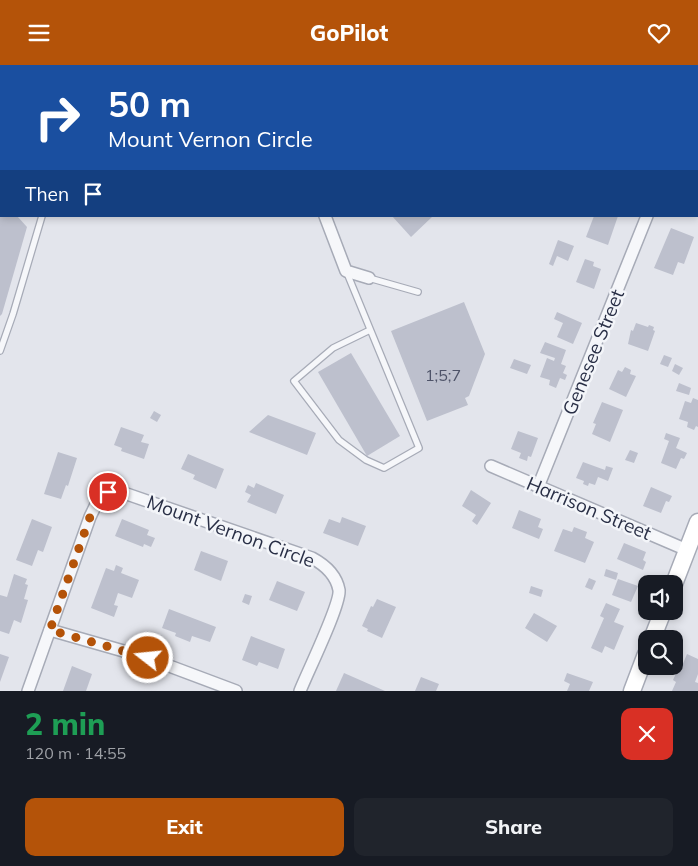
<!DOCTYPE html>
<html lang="en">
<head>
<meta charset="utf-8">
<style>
	:root { --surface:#171b24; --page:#20242c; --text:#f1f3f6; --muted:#9ea1a6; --accent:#b45309 }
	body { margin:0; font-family:Mulish,sans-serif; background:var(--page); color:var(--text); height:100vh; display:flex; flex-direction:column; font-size:19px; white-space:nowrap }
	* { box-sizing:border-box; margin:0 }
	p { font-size:16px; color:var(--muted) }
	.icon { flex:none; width:28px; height:28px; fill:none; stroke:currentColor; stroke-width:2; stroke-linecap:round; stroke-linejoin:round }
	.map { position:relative; height:626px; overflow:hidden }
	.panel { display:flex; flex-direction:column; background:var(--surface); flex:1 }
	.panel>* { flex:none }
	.hud { position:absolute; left:0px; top:0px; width:699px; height:152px; box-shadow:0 2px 8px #0003; background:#1a4fa0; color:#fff; overflow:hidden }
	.fabs { position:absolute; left:638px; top:510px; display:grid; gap:10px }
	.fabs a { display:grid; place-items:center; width:45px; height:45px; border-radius:10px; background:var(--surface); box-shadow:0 2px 8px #0003; font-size:25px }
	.pin { position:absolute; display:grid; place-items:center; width:42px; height:42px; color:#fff; margin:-21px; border:2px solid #fff; border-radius:50%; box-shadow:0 1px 5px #0007 }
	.me { position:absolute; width:55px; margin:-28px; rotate:286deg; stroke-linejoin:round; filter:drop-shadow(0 0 4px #0008) }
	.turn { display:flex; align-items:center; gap:18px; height:105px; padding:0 25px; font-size:22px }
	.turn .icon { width:65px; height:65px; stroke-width:2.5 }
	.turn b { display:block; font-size:35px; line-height:42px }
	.then { display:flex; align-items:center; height:48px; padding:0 25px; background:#0003; gap:10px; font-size:19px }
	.round { display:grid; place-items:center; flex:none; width:52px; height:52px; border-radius:10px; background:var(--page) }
	.headline { display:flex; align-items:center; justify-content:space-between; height:85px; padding:0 25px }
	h1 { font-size:30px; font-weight:800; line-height:38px; color:#1e9e55 }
	.button { display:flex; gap:10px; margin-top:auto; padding:10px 25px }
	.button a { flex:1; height:58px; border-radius:10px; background:var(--accent); color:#fff; font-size:20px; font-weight:800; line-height:58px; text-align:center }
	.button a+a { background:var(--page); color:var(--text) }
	header { display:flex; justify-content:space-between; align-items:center; height:65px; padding:0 25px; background:var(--accent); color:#fff; font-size:22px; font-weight:800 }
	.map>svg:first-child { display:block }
</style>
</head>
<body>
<header><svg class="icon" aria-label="menu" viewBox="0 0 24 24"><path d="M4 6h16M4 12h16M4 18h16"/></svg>GoPilot<svg class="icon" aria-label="heart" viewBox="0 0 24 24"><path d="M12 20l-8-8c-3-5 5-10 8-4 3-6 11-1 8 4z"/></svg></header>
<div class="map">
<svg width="698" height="626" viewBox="0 0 698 626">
	<rect width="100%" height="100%" fill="#e3e5ec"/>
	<g fill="#bdc0cd">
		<polygon points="0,151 17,151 27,162 2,249 0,251"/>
		<polygon points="392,151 433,151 411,172"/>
		<polygon points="594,151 618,151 608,180 586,172"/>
		<polygon points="671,163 694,172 684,199 678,197 673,210 654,203"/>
		<polygon points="558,175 574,181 568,196 557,191 553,201 549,199"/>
		<polygon points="585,194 594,197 593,201 601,204 594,224 576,217"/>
		<polygon points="464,237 485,289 469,331 465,333 468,340 427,356 391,266"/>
		<polygon points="557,247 582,258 573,279 557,272 563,258 554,254"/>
		<polygon points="636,258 648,262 649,260 654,262 653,265 655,266 648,286 628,279 631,265 633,266"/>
		<polygon points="545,277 566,285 561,299 566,301 563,308 567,310 565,315 560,313 556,323 549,320 550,315 540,312 547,293 554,296 555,293 540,288"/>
		<polygon points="351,288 400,371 367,391 318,307"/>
		<polygon points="664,290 672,293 668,302 660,299"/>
		<polygon points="514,294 531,300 527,309 510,303"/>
		<polygon points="675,299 683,303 679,310 672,306"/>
		<polygon points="625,302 631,305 630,309 636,311 626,332 609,324 618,305 622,307"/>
		<polygon points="679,318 691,323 689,330 676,326"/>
		<polygon points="693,333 698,335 698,362 696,361 694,365 687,362 688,357 679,354 685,336 691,338"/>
		<polygon points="602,337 623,345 610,377 592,369 596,359 593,358"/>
		<polygon points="154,346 161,350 157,357 150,353"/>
		<polygon points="268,350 316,368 307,390 249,367"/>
		<polygon points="121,362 144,370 141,377 149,379 144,394 121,386 122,383 114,380"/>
		<polygon points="518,366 538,373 531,392 528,391 527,396 519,393 521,388 511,384"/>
		<polygon points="666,368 680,373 676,383 687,388 684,394 681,393 676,404 661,398 669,376 664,374"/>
		<polygon points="630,385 638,388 634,398 625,395"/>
		<polygon points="58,387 77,393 68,421 66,420 61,434 44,429"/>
		<polygon points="188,389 224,404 216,424 193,414 195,410 181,404"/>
		<polygon points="583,397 605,405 606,401 613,403 608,416 598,412 595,420 589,418 588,421 583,419 584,416 576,413"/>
		<polygon points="256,418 284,430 276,449 247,437 251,430 245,427 248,420 254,423"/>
		<polygon points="651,422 672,431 669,437 666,436 661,448 643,441"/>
		<polygon points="471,425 491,438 477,460 472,456 476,450 462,441"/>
		<polygon points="519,445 541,454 538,462 543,464 539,474 512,463"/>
		<polygon points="342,452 366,461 358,481 323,468 329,454 340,458"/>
		<polygon points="32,454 52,462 43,487 38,485 32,501 16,495"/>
		<polygon points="122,454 149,465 147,470 155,473 151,482 144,479 143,482 115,471"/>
		<polygon points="574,462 587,467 585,473 594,477 585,498 554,486 563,464 572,467"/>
		<polygon points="624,478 646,487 643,495 646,497 643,505 617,494"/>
		<polygon points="201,486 228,496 221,516 194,505"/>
		<polygon points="116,500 123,503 121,508 139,515 132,533 118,528 114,540 118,541 114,552 91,543 106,503 114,506"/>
		<polygon points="606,504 618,508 616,515 604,511"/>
		<polygon points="14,509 27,514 25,519 28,520 24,534 28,535 21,558 14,555 9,569 0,566 0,530 7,532"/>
		<polygon points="589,513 596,516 592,525 585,522"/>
		<polygon points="618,514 638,521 631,537 612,530"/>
		<polygon points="277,516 305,527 297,546 269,535"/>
		<polygon points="531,521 543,525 541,532 529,528"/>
		<polygon points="245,529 252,531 249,540 242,537"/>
		<polygon points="377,534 396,542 382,573 367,566 368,564 362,561 371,541 373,542"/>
		<polygon points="606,538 620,544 614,557 624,561 614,585 605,581 602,588 591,583 604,553 600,551"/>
		<polygon points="169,544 216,562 210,577 192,571 190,577 175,571 176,568 162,563"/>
		<polygon points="534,548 557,561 547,577 525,563"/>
		<polygon points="251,571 285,584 278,604 259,597 257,601 242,595"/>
		<polygon points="0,589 9,592 0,617"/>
		<polygon points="687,589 698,594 698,609 695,617 698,618 698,626 672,626 676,617 673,615 680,600 682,601"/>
		<polygon points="72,601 92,609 86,626 63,626"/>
		<polygon points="344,608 385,626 336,626"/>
		<polygon points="567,608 593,617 589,626 567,626 570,619 564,616"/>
		<polygon points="421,612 439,619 436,626 415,626"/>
	</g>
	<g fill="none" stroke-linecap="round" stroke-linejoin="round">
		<defs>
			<g id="service">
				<polyline points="0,32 1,32"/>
				<polyline points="0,115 1,116"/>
				<polyline points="347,208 419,383 384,403 366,395 339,375 294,316 333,283 370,265"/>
				<polyline points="369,213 418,227"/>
				<polyline points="0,286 13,249 42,151"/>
			</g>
			<g id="minor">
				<polyline points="259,0 260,1"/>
				<polyline points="66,1 67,0"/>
				<polyline points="541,1 542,0"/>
				<polyline points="698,25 698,23"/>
				<polyline points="0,64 1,62"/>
				<polyline points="698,144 698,145"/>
				<polyline points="325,151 346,206 369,213"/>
				<polyline points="491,401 687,485"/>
				<polyline points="538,422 647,151"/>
				<polyline points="50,565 148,593 236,626"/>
				<path d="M 28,626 L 90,452 C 100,431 101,426 124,428 L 312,493 C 325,500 336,509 339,525 C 341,539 307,608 300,626"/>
			</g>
			<g id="secondary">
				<polyline points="674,519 698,457"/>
				<polyline points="652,574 663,546"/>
				<polyline points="632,626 646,589"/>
			</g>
		</defs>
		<use href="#service" stroke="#a7abb7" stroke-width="8"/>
		<use href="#minor" stroke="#a7abb7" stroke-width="14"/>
		<use href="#secondary" stroke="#a7abb7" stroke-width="19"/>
		<use href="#service" stroke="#f6f7fa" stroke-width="5.5"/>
		<use href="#minor" stroke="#f6f7fa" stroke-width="11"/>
		<use href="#secondary" stroke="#fff" stroke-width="16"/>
	</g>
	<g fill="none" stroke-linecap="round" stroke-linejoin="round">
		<polyline stroke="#b45309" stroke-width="9" stroke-dasharray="0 16.2" points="108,427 101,432 90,452 50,565 148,593"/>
	</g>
	<g text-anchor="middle" stroke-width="5" stroke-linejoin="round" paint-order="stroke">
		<g font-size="16" fill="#4e5368">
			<text x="443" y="316">1;5;7</text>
		</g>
		<g font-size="19" fill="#292f46" stroke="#f3f5f9">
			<text transform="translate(593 287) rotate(-68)" y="7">Genesee Street</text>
			<text transform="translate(589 443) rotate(23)" y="7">Harrison Street</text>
			<text transform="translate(231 466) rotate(20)" y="7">Mount Vernon Circle</text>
		</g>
	</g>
</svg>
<div class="fabs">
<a><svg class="icon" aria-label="sound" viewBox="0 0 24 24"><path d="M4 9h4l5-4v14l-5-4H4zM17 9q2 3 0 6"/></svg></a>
<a><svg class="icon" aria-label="search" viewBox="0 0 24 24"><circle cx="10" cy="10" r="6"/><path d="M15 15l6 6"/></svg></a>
</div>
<div class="pin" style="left:108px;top:427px;background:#d93025"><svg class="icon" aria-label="arrive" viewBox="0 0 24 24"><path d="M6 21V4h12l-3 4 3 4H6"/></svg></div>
<svg class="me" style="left:148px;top:593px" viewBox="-20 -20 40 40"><circle r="17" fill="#b45309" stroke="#fff" stroke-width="3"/><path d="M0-11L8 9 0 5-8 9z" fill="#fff"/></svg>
<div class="hud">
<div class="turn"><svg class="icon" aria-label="right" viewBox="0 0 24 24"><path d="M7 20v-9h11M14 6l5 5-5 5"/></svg><div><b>50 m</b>Mount Vernon Circle</div></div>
<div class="then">Then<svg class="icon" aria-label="arrive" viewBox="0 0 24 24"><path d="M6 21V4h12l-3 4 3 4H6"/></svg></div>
</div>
</div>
<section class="panel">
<div class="headline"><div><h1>2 min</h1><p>120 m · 14:55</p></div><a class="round" style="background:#d93025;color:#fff"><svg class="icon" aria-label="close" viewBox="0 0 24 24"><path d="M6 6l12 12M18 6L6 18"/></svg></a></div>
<div class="button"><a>Exit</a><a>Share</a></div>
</section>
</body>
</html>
